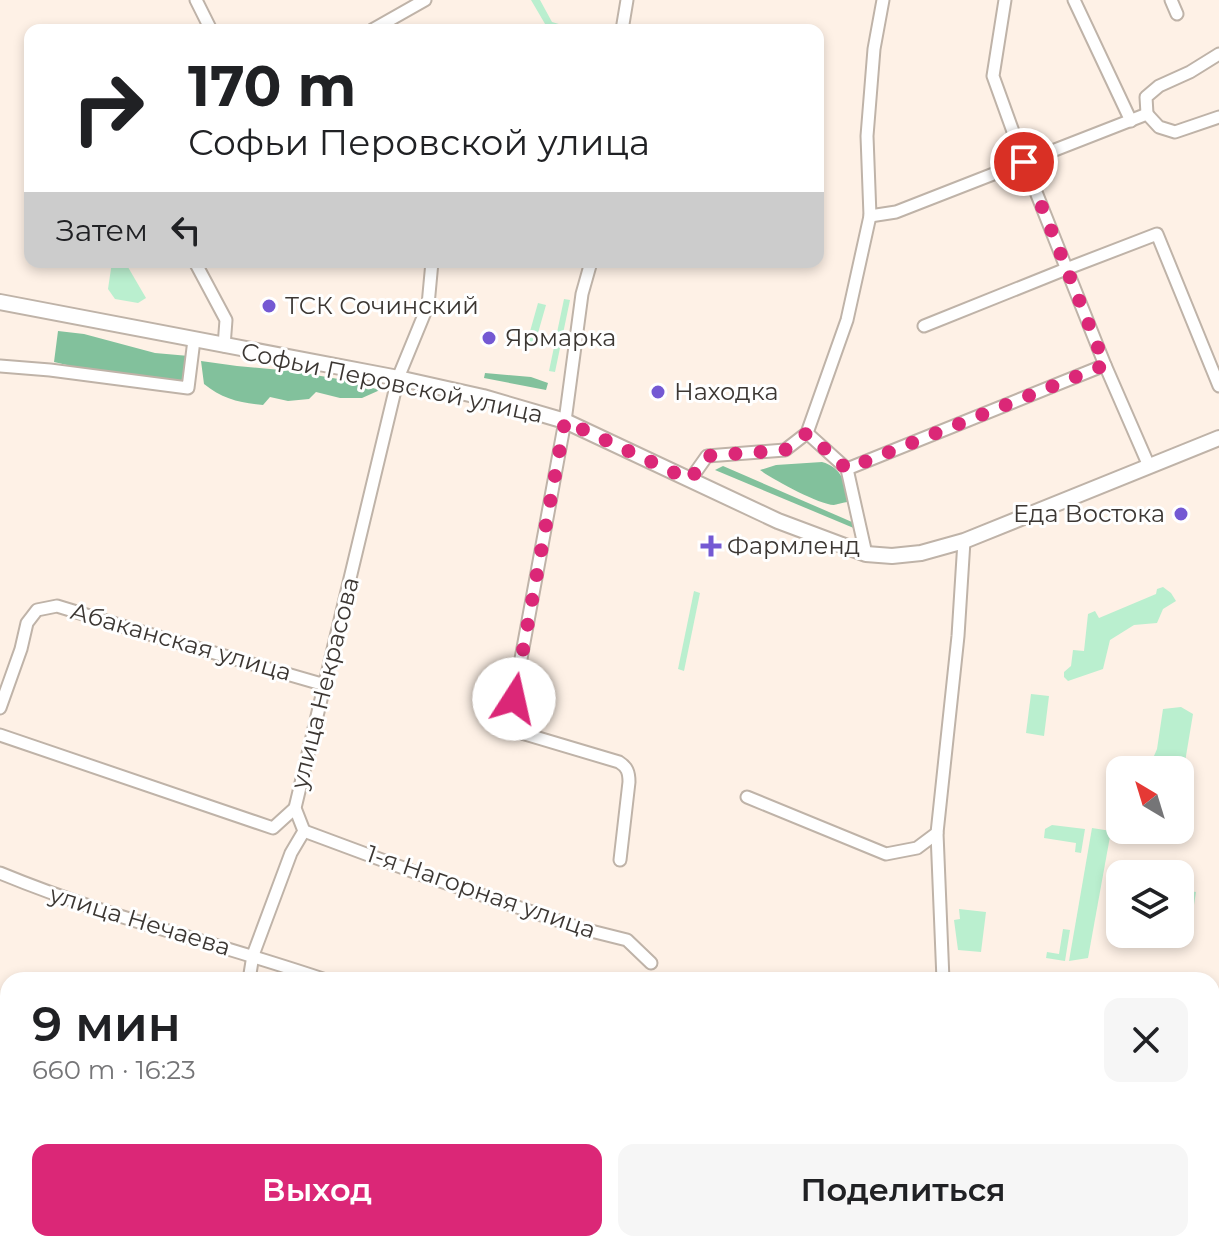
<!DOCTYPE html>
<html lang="ru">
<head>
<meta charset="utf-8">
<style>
	:root { --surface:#fff; --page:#f6f6f6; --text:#202124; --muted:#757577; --accent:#db2777 }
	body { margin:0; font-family:Montserrat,sans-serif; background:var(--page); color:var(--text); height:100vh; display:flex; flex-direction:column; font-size:30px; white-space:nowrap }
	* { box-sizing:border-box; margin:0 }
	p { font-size:26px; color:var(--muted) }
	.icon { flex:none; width:44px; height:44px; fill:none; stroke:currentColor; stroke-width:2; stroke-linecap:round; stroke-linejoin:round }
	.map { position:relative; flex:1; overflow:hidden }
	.sheet { position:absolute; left:0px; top:972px; width:1220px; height:280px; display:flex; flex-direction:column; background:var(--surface); border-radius:24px 24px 0 0; box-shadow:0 4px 12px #0003 }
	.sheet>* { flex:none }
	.guide { position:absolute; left:24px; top:24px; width:800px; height:244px; border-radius:16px; box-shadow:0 4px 12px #0003; background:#fff; color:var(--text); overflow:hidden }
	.needle { width:52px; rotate:322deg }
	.fabs { position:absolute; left:1106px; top:756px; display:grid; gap:16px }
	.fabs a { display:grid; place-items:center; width:88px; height:88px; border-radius:16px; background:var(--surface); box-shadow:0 4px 12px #0003; font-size:40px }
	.pin { position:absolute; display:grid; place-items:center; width:68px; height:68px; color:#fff; margin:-34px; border:4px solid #fff; border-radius:50%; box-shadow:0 2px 8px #0007 }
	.me { position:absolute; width:88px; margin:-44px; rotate:10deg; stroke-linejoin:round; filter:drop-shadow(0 0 6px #0008) }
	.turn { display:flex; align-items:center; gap:28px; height:168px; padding:0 32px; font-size:36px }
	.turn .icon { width:104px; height:104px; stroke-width:2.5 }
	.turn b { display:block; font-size:56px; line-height:68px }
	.then { display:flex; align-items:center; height:76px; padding:0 32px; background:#0003; gap:16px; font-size:30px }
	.round { display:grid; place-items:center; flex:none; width:84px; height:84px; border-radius:16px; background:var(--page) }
	.summary { display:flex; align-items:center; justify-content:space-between; height:136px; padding:0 32px }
	h1 { font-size:48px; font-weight:600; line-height:60px }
	.button { display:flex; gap:16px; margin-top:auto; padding:16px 32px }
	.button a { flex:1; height:92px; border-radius:16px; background:var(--accent); color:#fff; font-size:32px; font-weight:600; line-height:92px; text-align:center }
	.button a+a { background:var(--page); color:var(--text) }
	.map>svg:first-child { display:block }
</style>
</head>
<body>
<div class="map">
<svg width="1219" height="1252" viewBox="0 0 1219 1252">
	<rect width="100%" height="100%" fill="#fef1e6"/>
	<g fill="#baefcf">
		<polygon points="531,0 540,0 552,22 579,30 548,29"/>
		<polygon points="112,262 125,262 146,298 138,303 115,299 108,289"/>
		<polygon points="564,299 570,300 555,372 549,371"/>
		<polygon points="538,303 546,305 534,347 530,348 524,343 523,339 529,335"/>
		<polygon points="1163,587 1171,593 1176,601 1163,609 1157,623 1134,625 1110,640 1103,669 1068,681 1064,677 1064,672 1071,666 1073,650 1084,651 1088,614 1095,611 1099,618 1156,594 1157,589"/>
		<polygon points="694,591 700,593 684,671 678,669"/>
		<polygon points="1031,694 1049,696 1044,736 1026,733"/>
		<polygon points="1181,707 1193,714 1184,768 1168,765 1166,770 1148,770 1157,749 1163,709"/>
		<polygon points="1052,825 1085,829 1081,853 1075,852 1076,843 1044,838 1045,829"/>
		<polygon points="1092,828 1111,831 1088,958 1069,961"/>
		<polygon points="1180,890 1196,892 1190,931 1180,929"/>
		<polygon points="959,909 986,912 981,952 958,950 954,920 960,919"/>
		<polygon points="1063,929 1070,930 1065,961 1046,958 1047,952 1059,954"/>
	</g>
	<g fill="#82c19c">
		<path d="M 58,331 L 84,334 L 155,353 L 189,356 L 183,380 C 140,381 96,372 54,362 Z"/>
		<path d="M 201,361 L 237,366 L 292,371 L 344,380 L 380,390 L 362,398 L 340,398 L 316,392 L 309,399 L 288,401 L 270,397 L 263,405 C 241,403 222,399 204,384 Z"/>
		<polygon points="485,373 531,377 548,383 546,390 484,378"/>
		<path d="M 822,462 C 841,467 847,483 847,502 C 845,502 835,505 834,505 C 818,504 774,480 760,470 L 776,465 Z"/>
		<polygon points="723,466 852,522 856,529 715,470"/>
	</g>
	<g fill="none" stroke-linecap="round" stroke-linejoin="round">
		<defs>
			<g id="minor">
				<polyline points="196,0 211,30"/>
				<polyline points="1005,0 993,76 1024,162 1105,365 1149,466"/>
				<polyline points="1074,0 1131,121"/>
				<polyline points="1171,0 1177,14"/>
				<polyline points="372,30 425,0"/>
				<polyline points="622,30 627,0"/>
				<polyline points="1147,114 1146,97 1159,86 1190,72 1219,54"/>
				<polyline points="870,216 896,212 1147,114 1159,127 1175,132 1219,117"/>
				<polyline points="195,262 226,320 224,346"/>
				<path d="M 591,262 L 582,294 L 565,421 L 508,729 L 619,762 C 627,767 629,772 629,782 L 620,860"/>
				<polyline points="924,326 1066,269 1157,234 1219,386"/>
				<polyline points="0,366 50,370 188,388 194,340"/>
				<polyline points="807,433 847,469 1105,365"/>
				<polyline points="847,469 866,554"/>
				<polyline points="690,480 707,456 785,450 807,433 847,320 870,216 867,136 874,49 883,0"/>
				<polyline points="0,708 21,649 27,623 37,610 57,606 142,632 325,685"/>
				<polyline points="0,735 273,828 295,808"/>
				<polyline points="747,797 886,854 917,848 937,833 958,636 964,541"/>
				<polyline points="304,831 425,876 583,929 627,940 651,963"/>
				<polyline points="937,833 943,980"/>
				<path d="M 0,873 C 106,917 217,943 326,980"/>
				<polyline points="249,980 253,955 291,853 304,831 295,808 398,378 428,305 432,262"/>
				<polyline points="0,1026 8,1028"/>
				<polyline points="1212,1149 1219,1149"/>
			</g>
			<polyline id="major" points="0,302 398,378 483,397 565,421 778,521 866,554 892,556 921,553 964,541 1219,438"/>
		</defs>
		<use href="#minor" stroke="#bfb3a8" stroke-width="15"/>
		<use href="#major" stroke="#bfb3a8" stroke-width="18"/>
		<use href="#minor" stroke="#fff" stroke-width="11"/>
		<use href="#major" stroke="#fff" stroke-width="14"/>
	</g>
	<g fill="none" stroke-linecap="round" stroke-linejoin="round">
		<polyline stroke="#db2777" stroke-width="14" stroke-dasharray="0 25.2" points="514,699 565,421 690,480 707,456 785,450 807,433 847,469 1105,365 1024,162"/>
	</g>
	<g fill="#7459d3" stroke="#fff" stroke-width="3">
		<circle cx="269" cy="306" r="8"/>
		<circle cx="489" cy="338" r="8"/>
		<circle cx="658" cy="392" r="8"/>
		<circle cx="1181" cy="514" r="8"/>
		<path d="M707 534h8v8h8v8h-8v8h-8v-8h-8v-8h8z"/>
	</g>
	<g text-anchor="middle" stroke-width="6" stroke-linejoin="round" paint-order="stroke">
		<g font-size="24" fill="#3c3733" stroke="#fff" text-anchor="start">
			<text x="285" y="314">ТСК Сочинский</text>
			<text x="505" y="346">Ярмарка</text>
			<text x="674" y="400">Находка</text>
			<text x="1165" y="522" text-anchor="end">Еда Востока</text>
			<text x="727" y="554">Фармленд</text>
		</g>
		<g font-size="24" fill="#3c3733" stroke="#fff">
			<text transform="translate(392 383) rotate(12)" y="8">Софьи Перовской улица</text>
			<text transform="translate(181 642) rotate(16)" y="8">Абаканская улица</text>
			<text transform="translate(325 683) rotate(-76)" y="8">улица Некрасова</text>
			<text transform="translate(481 892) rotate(19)" y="8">1-я Нагорная улица</text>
			<text transform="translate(140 921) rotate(17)" y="8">улица Нечаева</text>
		</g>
	</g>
</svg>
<div class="fabs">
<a><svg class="needle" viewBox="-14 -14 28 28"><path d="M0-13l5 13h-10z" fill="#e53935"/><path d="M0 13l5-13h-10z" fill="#757577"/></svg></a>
<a><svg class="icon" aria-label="layers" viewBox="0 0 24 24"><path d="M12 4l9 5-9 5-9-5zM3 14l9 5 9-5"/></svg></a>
</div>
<div class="pin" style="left:1024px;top:162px;background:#d93025"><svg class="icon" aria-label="arrive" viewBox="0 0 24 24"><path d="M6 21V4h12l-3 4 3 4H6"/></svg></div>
<svg class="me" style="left:514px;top:699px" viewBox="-20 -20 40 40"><circle r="19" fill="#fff"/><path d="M0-13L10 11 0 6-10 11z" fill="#db2777"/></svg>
<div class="guide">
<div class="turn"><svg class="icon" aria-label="right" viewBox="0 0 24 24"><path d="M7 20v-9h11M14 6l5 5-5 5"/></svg><div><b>170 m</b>Софьи Перовской улица</div></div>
<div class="then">Затем<svg class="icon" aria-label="left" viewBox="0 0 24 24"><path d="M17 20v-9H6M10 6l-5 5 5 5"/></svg></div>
</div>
<section class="sheet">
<div class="summary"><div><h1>9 мин</h1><p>660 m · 16:23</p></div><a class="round"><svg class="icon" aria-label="close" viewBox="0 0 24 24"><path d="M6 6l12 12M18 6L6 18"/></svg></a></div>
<div class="button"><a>Выход</a><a>Поделиться</a></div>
</section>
</div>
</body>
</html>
